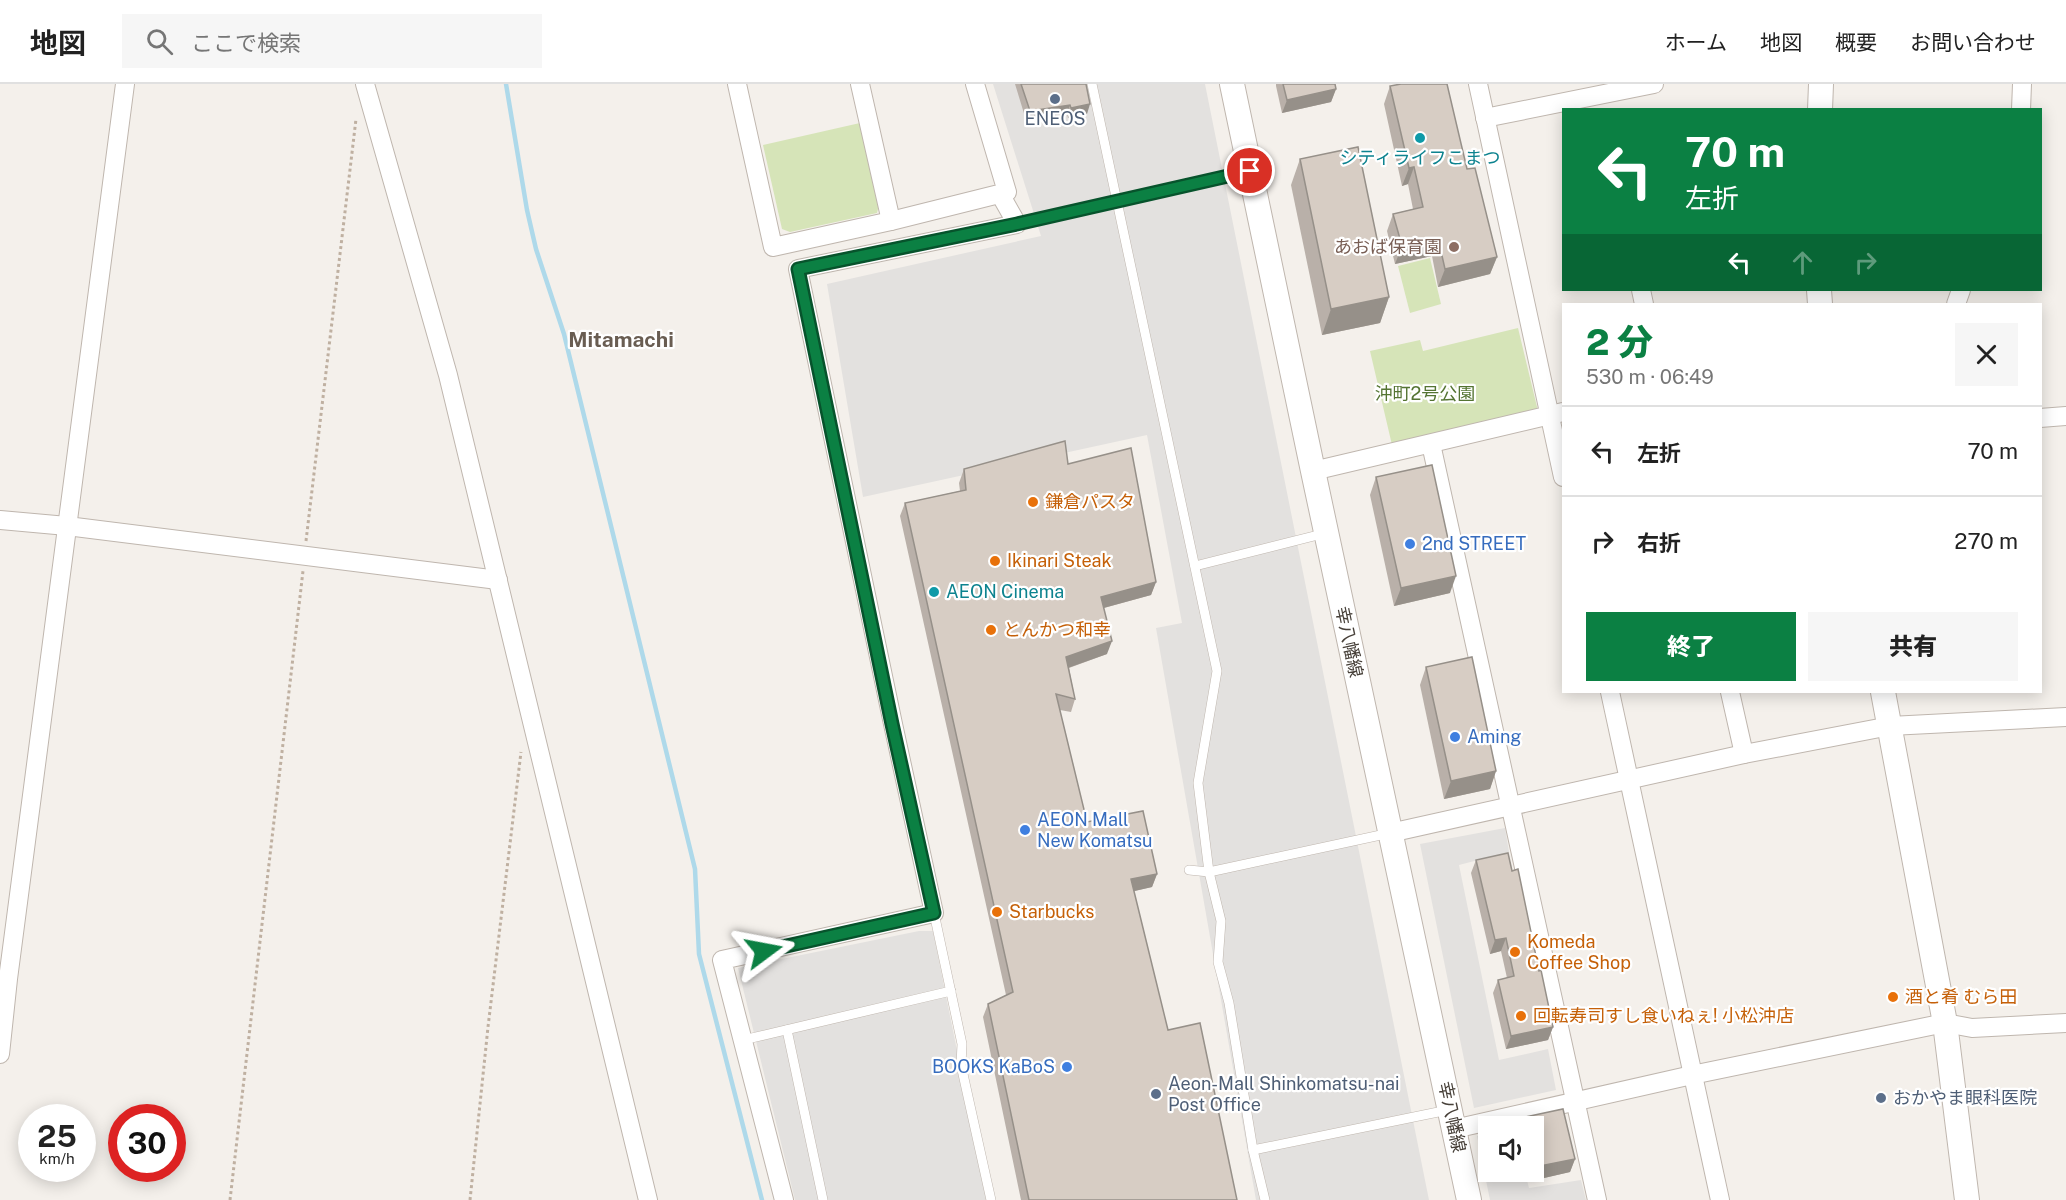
<!DOCTYPE html>
<html lang="ja">
<head>
<meta charset="utf-8">
<style>
	:root { --surface:#fff; --page:#f6f6f6; --text:#222; --muted:#767676; --line:#e0e0e0; --accent:#0b8043 }
	body { margin:0; font-family:"Public Sans","Noto Sans JP",sans-serif; background:var(--page); color:var(--text); height:100vh; display:flex; flex-direction:column; font-size:22px; white-space:nowrap }
	* { box-sizing:border-box; margin:0 }
	p { font-size:20px; color:var(--muted) }
	.icon { flex:none; width:33px; height:33px; fill:none; stroke:currentColor; stroke-width:2; stroke-linecap:round; stroke-linejoin:round }
	.map { position:relative; flex:1; overflow:hidden }
	.drawer { position:absolute; left:1562px; top:219px; width:480px; height:390px; display:flex; flex-direction:column; background:var(--surface); border-radius:0px; box-shadow:0 3px 15px #0003 }
	.drawer>* { flex:none }
	.hud { position:absolute; left:1562px; top:24px; width:480px; height:183px; border-radius:0px; box-shadow:0 3px 15px #0003; background:#0b8043; color:#fff; overflow:hidden }
	.tools { position:absolute; left:1478px; top:1032px; display:grid; gap:12px }
	.tools a { display:grid; place-items:center; width:66px; height:66px; border-radius:0px; background:var(--surface); box-shadow:0 3px 15px #0003; font-size:30px }
	.speed { position:absolute; left:18px; top:1020px; display:flex; gap:12px; font-size:30px; font-weight:700; text-align:center }
	.speed>* { display:grid; place-content:center; width:78px; height:78px; border-radius:50%; background:var(--surface); box-shadow:0 3px 15px #0003; line-height:1 }
	.speed small { font-size:15px; font-weight:400 }
	.speed .limit { border:9px solid #d22; background:#fff; color:#111 }
	.pin { position:absolute; display:grid; place-items:center; width:51px; height:51px; color:#fff; margin:-26px; border:3px solid #fff; border-radius:50%; box-shadow:0 2px 6px #0007 }
	.me { position:absolute; width:66px; margin:-33px; rotate:77deg; stroke-linejoin:round; filter:drop-shadow(0 0 4px #0008) }
	.turn { display:flex; align-items:center; gap:21px; height:126px; padding:0 24px; font-size:27px }
	.turn .icon { width:78px; height:78px; stroke-width:2.5 }
	.turn b { display:block; font-size:42px; line-height:51px }
	.lanes { display:flex; align-items:center; height:57px; padding:0 24px; background:#0003; justify-content:center; gap:30px; direction:ltr }
	.lanes .off { opacity:.35 }
	.round { display:grid; place-items:center; flex:none; width:63px; height:63px; border-radius:0px; background:var(--page) }
	.head { display:flex; align-items:center; justify-content:space-between; height:102px; padding:0 24px }
	h1 { font-size:36px; font-weight:800; line-height:45px; color:var(--accent) }
	.cta { display:flex; gap:12px; margin-top:auto; padding:12px 24px }
	.cta a { flex:1; height:69px; border-radius:0px; background:var(--accent); color:#fff; font-size:24px; font-weight:800; line-height:69px; text-align:center }
	.cta a+a { background:var(--page); color:var(--text) }
	ul { padding:0; list-style:none }
	li { display:flex; align-items:center; gap:18px; height:90px; padding:0 24px; border-top:2px solid var(--line) }
	li div { flex:1 }
	li b { display:block; font-size:22px }
	li em { font-style:normal }
	header { display:flex; align-items:center; gap:36px; box-sizing:border-box; height:84px; padding:0 30px; background:var(--surface); border-bottom:2px solid var(--line) }
	header strong { font-size:28px }
	nav { display:flex; gap:33px; margin-inline-start:auto; font-size:21px }
	.search { width:420px; height:54px; background:var(--page); display:flex; align-items:center; gap:15px; box-sizing:border-box; padding:0 21px; border-radius:0px; color:var(--muted); font-size:22px }
	.map>svg:first-child { display:block }
</style>
</head>
<body>
<header>
<strong>地図</strong>
<div class="search"><svg class="icon" aria-label="search" viewBox="0 0 24 24"><circle cx="10" cy="10" r="6"/><path d="M15 15l6 6"/></svg>ここで検索</div>
<nav><a>ホーム</a><a>地図</a><a>概要</a><a>お問い合わせ</a></nav>
</header>
<div class="map">
<svg width="2066" height="1116" viewBox="0 0 2066 1116">
	<rect width="100%" height="100%" fill="#f4f0eb"/>
	<g fill="#d6e4b8">
		<polygon points="860,39 879,121 877,129 790,148 782,145 763,61"/>
		<polygon points="1430,174 1441,220 1410,229 1398,182"/>
		<polygon points="1518,244 1538,327 1392,361 1370,267 1420,256 1423,267"/>
	</g>
	<g fill="#e3e1df">
		<polygon points="993,0 1205,0 1429,1116 1256,1116 1156,544 1182,539 1147,351 863,413 827,200 1041,152"/>
		<polygon points="1505,744 1509,768 1459,781 1499,976 1548,965 1556,1006 1474,1024 1420,760"/>
		<polygon points="919,847 933,847 987,1116 795,1116 738,884"/>
		<polygon points="1488,1050 1488,1088 1525,1088 1529,1104 1581,1096 1586,1116 1490,1116 1477,1052"/>
	</g>
	<g fill="none" stroke-linecap="round" stroke-linejoin="round">
		<polyline stroke="#aed9ea" stroke-width="4.5" points="506,0 527,126 536,165 564,250 695,785 699,870 762,1116"/>
		<defs>
			<g id="service">
				<polyline points="1092,0 1217,587 1198,699 1209,788 1221,837 1218,878 1229,919 1253,1066 1265,1116"/>
				<polyline points="1017,140 1248,87"/>
				<polyline points="1195,482 1326,449"/>
				<polyline points="1189,786 1209,788 1390,749"/>
				<polyline points="934,829 962,960 961,981 991,1116"/>
				<polyline points="787,946 823,1116"/>
				<polyline points="743,956 951,907"/>
				<polyline points="1253,1066 1448,1026"/>
			</g>
			<g id="minor">
				<polyline points="365,0 448,291 648,1116"/>
				<polyline points="737,0 773,163 891,137 1007,108 975,0"/>
				<polyline points="860,0 891,137"/>
				<polyline points="1478,0 1563,393"/>
				<polyline points="2021,26 2022,0"/>
				<polyline points="1485,34 1654,0"/>
				<polyline points="1641,206 1644,220"/>
				<polyline points="1956,220 1961,206"/>
				<polyline points="2040,334 2066,332"/>
				<polyline points="1431,360 1597,1116"/>
				<polyline points="1313,387 1563,328"/>
				<polyline points="0,436 67,442 498,496"/>
				<polyline points="1610,608 1720,1116"/>
				<polyline points="1730,608 1744,670"/>
				<polyline points="1390,749 1744,670 1890,642 2066,633"/>
				<polyline points="0,970 8,895 125,0"/>
				<polyline points="1454,1045 1692,991 1945,939 1972,944 2066,939"/>
				<polyline points="784,1116 722,876 934,829 893,640 798,185 1017,140 1000,110"/>
			</g>
			<g id="tertiary">
				<polyline points="1232,0 1313,387 1469,1116"/>
				<polyline points="1820,26 1821,0"/>
				<polyline points="1819,206 1820,220"/>
				<polyline points="1883,608 1945,939 1967,1116"/>
			</g>
		</defs>
		<use href="#service" stroke="#bfb6ae" stroke-width="10"/>
		<use href="#minor" stroke="#bfb6ae" stroke-width="20"/>
		<use href="#tertiary" stroke="#bfb6ae" stroke-width="26"/>
		<g stroke="#bfb0a1" stroke-width="3" stroke-dasharray="3 3" stroke-linecap="butt">
			<polyline points="306,457 356,35"/>
			<polyline points="230,1116 303,487"/>
			<polyline points="470,1116 488,943 521,668"/>
		</g>
		<use href="#service" stroke="#fff" stroke-width="9"/>
		<use href="#minor" stroke="#fff" stroke-width="18"/>
		<use href="#tertiary" stroke="#fff" stroke-width="24"/>
	</g>
	<g fill="#b9b0a9">
		<polygon points="1015,0 1086,0 1087,30 1068,34 1067,30 1026,36"/>
		<polygon points="1276,0 1335,0 1336,5 1331,18 1282,29 1276,2"/>
		<polygon points="1390,2 1467,85 1497,173 1490,190 1438,203 1432,172 1395,180 1387,147 1393,130 1413,125 1408,100 1402,102 1384,20"/>
		<polygon points="1300,75 1389,213 1380,239 1322,251 1291,101"/>
		<polygon points="1068,380 1156,498 1151,511 1104,524 1107,570 1069,584 1075,615 1071,628 1060,626 1087,738 1157,790 1152,803 1134,807 1168,946 1237,1116 1021,1116 983,933 988,920 1006,911 900,432 905,419 960,407 959,399 964,385"/>
		<polygon points="1376,393 1450,509 1394,522 1370,411"/>
		<polygon points="1426,583 1496,687 1490,705 1444,715 1420,601"/>
		<polygon points="1476,776 1512,787 1553,943 1548,956 1506,965 1493,909 1498,896 1507,894 1501,867 1490,870 1471,789"/>
		<polygon points="1563,1025 1575,1075 1570,1088 1531,1097 1529,1088 1533,1088 1533,1042 1521,1042 1525,1033"/>
	</g>
	<g fill="#969089">
		<polygon points="1336,5 1331,18 1282,29 1287,16"/>
		<polygon points="1090,20 1087,30 1068,34 1071,24"/>
		<polygon points="1070,21 1067,30 1026,36 1030,27"/>
		<polygon points="1414,83 1408,100 1402,102 1409,84"/>
		<polygon points="1438,154 1432,172 1395,180 1402,162"/>
		<polygon points="1497,173 1490,190 1438,203 1445,185"/>
		<polygon points="1389,213 1380,239 1322,251 1331,225"/>
		<polygon points="1456,492 1450,509 1394,522 1401,504"/>
		<polygon points="1156,498 1151,511 1096,526 1101,513"/>
		<polygon points="1112,557 1107,570 1062,586 1066,573"/>
		<polygon points="1496,687 1490,705 1444,715 1451,697"/>
		<polygon points="1157,790 1152,803 1126,809 1131,795"/>
		<polygon points="1506,854 1501,867 1490,870 1495,856"/>
		<polygon points="1553,943 1548,956 1506,965 1511,952"/>
		<polygon points="1575,1075 1570,1088 1531,1097 1535,1083"/>
	</g>
	<g fill="#d7cdc4" stroke="#969089" stroke-width="1.5">
		<polygon points="1021,0 1086,0 1090,20 1071,24 1070,21 1030,27"/>
		<polygon points="1283,0 1335,0 1336,5 1287,16"/>
		<polygon points="1401,0 1447,0 1467,85 1475,84 1497,173 1445,185 1438,154 1402,162 1393,130 1423,123 1414,83 1409,84 1390,2"/>
		<polygon points="1358,63 1389,213 1331,225 1300,75"/>
		<polygon points="1065,357 1068,380 1131,364 1156,498 1101,513 1112,557 1066,573 1075,615 1056,610 1087,738 1143,727 1157,790 1131,795 1168,946 1200,939 1237,1116 1029,1116 988,920 1013,908 905,419 966,406 964,385"/>
		<polygon points="1432,381 1456,492 1401,504 1376,393"/>
		<polygon points="1472,573 1496,687 1451,697 1426,583"/>
		<polygon points="1508,769 1512,787 1518,785 1539,887 1541,886 1553,943 1511,952 1498,896 1514,892 1506,854 1495,856 1476,776"/>
		<polygon points="1563,1025 1575,1075 1535,1083 1533,1072 1533,1042 1527,1042 1525,1033"/>
	</g>
	<g fill="none" stroke-linecap="round" stroke-linejoin="round">
		<defs>
			<polyline id="route" points="764,867 934,829 892,640 798,185 1017,140 1250,87"/>
		</defs>
		<use href="#route" stroke="#07532c" stroke-width="15"/>
		<use href="#route" stroke="#0b8043" stroke-width="10"/>
	</g>
	<g fill="#5c6f8a" stroke="#fff" stroke-width="2">
		<circle cx="1055" cy="15" r="6"/>
		<circle cx="1156" cy="1010" r="6"/>
		<circle cx="1881" cy="1014" r="6"/>
	</g>
	<g fill="#0f9aa8" stroke="#fff" stroke-width="2">
		<circle cx="1420" cy="54" r="6"/>
		<circle cx="934" cy="508" r="6"/>
	</g>
	<circle fill="#8d6e63" stroke="#fff" stroke-width="2" cx="1454" cy="163" r="6"/>
	<g fill="#e8710a" stroke="#fff" stroke-width="2">
		<circle cx="1033" cy="418" r="6"/>
		<circle cx="995" cy="477" r="6"/>
		<circle cx="991" cy="546" r="6"/>
		<circle cx="997" cy="828" r="6"/>
		<circle cx="1515" cy="868" r="6"/>
		<circle cx="1893" cy="913" r="6"/>
		<circle cx="1521" cy="932" r="6"/>
	</g>
	<g fill="#3f7fe0" stroke="#fff" stroke-width="2">
		<circle cx="1410" cy="460" r="6"/>
		<circle cx="1455" cy="653" r="6"/>
		<circle cx="1025" cy="746" r="6"/>
		<circle cx="1067" cy="983" r="6"/>
	</g>
	<g text-anchor="middle" stroke-width="4.5" stroke-linejoin="round" paint-order="stroke">
		<g font-size="18" fill="#4e5e75" stroke="#fff" text-anchor="start">
			<text x="1055" y="41" text-anchor="middle">ENEOS</text>
			<text x="1168" y="1006">Aeon-Mall Shinkomatsu-nai<tspan x="1168" dy="21">Post Office</tspan></text>
			<text x="1893" y="1020">おかやま眼科医院</text>
		</g>
		<g font-size="18" fill="#0d838f" stroke="#fff">
			<text x="1420" y="80">シティライフこまつ</text>
			<text x="946" y="514" text-anchor="start">AEON Cinema</text>
		</g>
		<g font-size="18" fill="#785e54" stroke="#fff" text-anchor="end">
			<text x="1442" y="169">あおば保育園</text>
		</g>
		<g font-size="18" fill="#547432" stroke="#fff">
			<text x="1425" y="316">沖町2号公園</text>
		</g>
		<g font-size="18" fill="#c56008" stroke="#fff" text-anchor="start">
			<text x="1045" y="424">鎌倉パスタ</text>
			<text x="1007" y="483">Ikinari Steak</text>
			<text x="1003" y="552">とんかつ和幸</text>
			<text x="1009" y="834">Starbucks</text>
			<text x="1527" y="864">Komeda<tspan x="1527" dy="21">Coffee Shop</tspan></text>
			<text x="1905" y="919">酒と肴 むら田</text>
			<text x="1533" y="938">回転寿司すし食いねぇ! 小松沖店</text>
		</g>
		<g font-size="18" fill="#366cbe" stroke="#fff" text-anchor="start">
			<text x="1422" y="466">2nd STREET</text>
			<text x="1467" y="659">Aming</text>
			<text x="1037" y="742">AEON Mall<tspan x="1037" dy="21">New Komatsu</tspan></text>
			<text x="1055" y="989" text-anchor="end">BOOKS KaBoS</text>
		</g>
		<g font-size="18" fill="#474039" stroke="#fff">
			<text transform="translate(1349 558) rotate(78)" y="6">幸八幡線</text>
			<text transform="translate(1452 1033) rotate(78)" y="6">幸八幡線</text>
		</g>
		<g font-size="21" font-weight="bold" fill="#695d52" stroke="#fff">
			<text x="621" y="263">Mitamachi</text>
		</g>
	</g>
</svg>
<div class="tools">
<a><svg class="icon" aria-label="sound" viewBox="0 0 24 24"><path d="M4 9h4l5-4v14l-5-4H4zM17 9q2 3 0 6"/></svg></a>
</div>
<div class="speed"><div>25<small>km/h</small></div><div class="limit">30</div></div>
<div class="pin" style="left:1250px;top:87px;background:#d93025"><svg class="icon" aria-label="arrive" viewBox="0 0 24 24"><path d="M6 21V4h12l-3 4 3 4H6"/></svg></div>
<svg class="me" style="left:764px;top:867px" viewBox="-20 -20 40 40"><path d="M0-17L14 15 0 8-14 15z" fill="#0b8043" stroke="#fff" stroke-width="4"/></svg>
<div class="hud">
<div class="turn"><svg class="icon" aria-label="left" viewBox="0 0 24 24"><path d="M17 20v-9H6M10 6l-5 5 5 5"/></svg><div><b>70 m</b>左折</div></div>
<div class="lanes"><svg class="icon" aria-label="left" viewBox="0 0 24 24"><path d="M17 20v-9H6M10 6l-5 5 5 5"/></svg><svg class="icon off" aria-label="ahead" viewBox="0 0 24 24"><path d="M12 20V5M6 11l6-6 6 6"/></svg><svg class="icon off" aria-label="right" viewBox="0 0 24 24"><path d="M7 20v-9h11M14 6l5 5-5 5"/></svg></div>
</div>
<section class="drawer">
<div class="head"><div><h1>2 分</h1><p>530 m · 06:49</p></div><a class="round"><svg class="icon" aria-label="close" viewBox="0 0 24 24"><path d="M6 6l12 12M18 6L6 18"/></svg></a></div>
<ul>
<li><svg class="icon" aria-label="left" viewBox="0 0 24 24"><path d="M17 20v-9H6M10 6l-5 5 5 5"/></svg><div><b>左折</b></div><em>70 m</em></li>
<li><svg class="icon" aria-label="right" viewBox="0 0 24 24"><path d="M7 20v-9h11M14 6l5 5-5 5"/></svg><div><b>右折</b></div><em>270 m</em></li>
</ul>
<div class="cta"><a>終了</a><a>共有</a></div>
</section>
</div>
</body>
</html>
